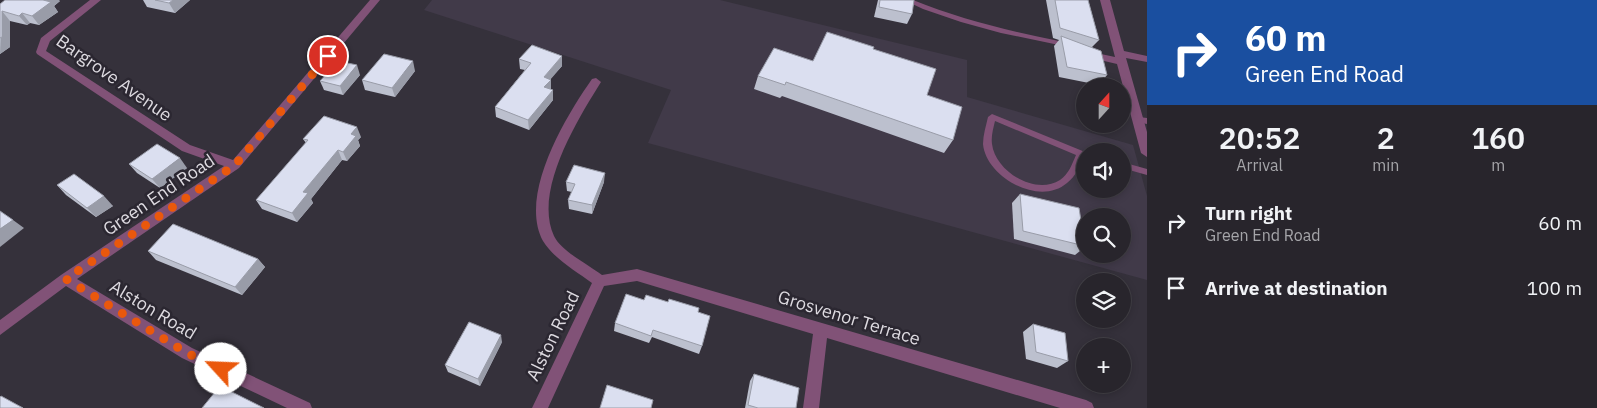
<!DOCTYPE html>
<html lang="en">
<head>
<meta charset="utf-8">
<style>
	:root { --surface:#28252c; --page:#343138; --text:#f1f3f6; --muted:#a5a5a9; --line:#444248 }
	body { margin:0; font-family:"IBM Plex Sans",sans-serif; background:var(--page); color:var(--text); height:100vh; display:flex; flex-direction:column; font-size:19px; white-space:nowrap }
	* { box-sizing:border-box; margin:0 }
	p { font-size:16px; color:var(--muted) }
	.icon { flex:none; width:28px; height:28px; fill:none; stroke:currentColor; stroke-width:2; stroke-linecap:round; stroke-linejoin:round }
	.map { position:relative; flex:1; overflow:hidden }
	.details { display:flex; flex-direction:column; background:var(--surface); width:450px }
	.details>* { flex:none }
	.top-card { background:#1a4fa0; color:#fff; overflow:hidden }
	.needle { width:32px; rotate:21deg }
	.fabs { position:absolute; left:1076px; top:78px; display:grid; gap:10px }
	.fabs a { display:grid; place-items:center; width:55px; height:55px; border-radius:50%; background:var(--surface); box-shadow:0 2px 8px #0003,0 0 0 1px var(--line); font-size:25px }
	.pin { position:absolute; display:grid; place-items:center; width:42px; height:42px; color:#fff; margin:-21px; border:2px solid #fff; border-radius:50%; box-shadow:0 1px 5px #0007 }
	.me { position:absolute; width:55px; margin:-28px; rotate:295deg; stroke-linejoin:round; filter:drop-shadow(0 0 4px #0008) }
	.turn { display:flex; align-items:center; gap:18px; height:105px; padding:0 15px; font-size:22px }
	.turn .icon { width:65px; height:65px; stroke-width:2.5 }
	.turn b { display:block; font-size:35px; line-height:42px }
	.eta { display:flex; justify-content:space-evenly; align-items:center; height:85px; text-align:center }
	.eta b { font-size:30px; font-weight:600; line-height:35px }
	ul { padding:0; list-style:none }
	li { display:flex; align-items:center; gap:15px; height:65px; padding:0 15px }
	li div { flex:1 }
	li b { display:block; font-size:19px }
	li em { font-style:normal }
	main { display:flex; flex:1; min-height:0 }
	.map>svg:first-child { display:block }
</style>
</head>
<body>
<main>
<div class="map">
<svg width="1147" height="408" viewBox="0 0 1147 408">
	<rect width="100%" height="100%" fill="#35313b"/>
	<path fill="#413a49" fill-rule="evenodd" d="M 432,0 L 720,0 L 967,60 L 967,97 L 1133,145 L 1147,196 L 1147,280 L 648,143 L 671,90 L 424,10 ZM 1085,151 L 1122,151 L 1122,189 L 1085,189 ZM 1085,216 L 1122,216 L 1122,254 L 1085,254 Z"/>
	<g fill="none" stroke-linecap="round" stroke-linejoin="round">
		<g fill="#815277" fill-rule="evenodd">
			<path d="M 904,0 L 913,0 C 960,19 1009,31 1059,41 L 1063,43 L 1059,45 L 1001,33 L 961,22 L 923,9 Z"/>
			<path d="M 992,114 L 1085,152 L 1085,158 L 1083,157 C 1079,168 1076,176 1067,183 C 1039,207 986,177 983,144 C 983,135 986,126 988,117 ZM 995,121 L 1076,155 C 1072,164 1069,174 1060,180 C 1035,196 995,171 992,144 C 991,137 993,129 995,121 Z"/>
			<polygon points="1139,117 1147,118 1147,124 1136,122 1135,120"/>
			<polygon points="1122,162 1147,169 1147,175 1122,168"/>
		</g>
		<g fill="#815277" fill-rule="evenodd">
			<polygon points="90,0 101,0 50,41 46,51 190,145 233,160 370,0 380,0 239,168 77,279 192,348 310,403 312,408 287,408 182,358 66,286 0,335 0,320 61,275 224,166 182,151 37,54 36,52 41,38"/>
			<polygon points="1100,0 1110,0 1124,51 1147,56 1147,62 1126,58 1147,132 1147,157 1141,153 1117,64 1083,56 1082,54 1087,51 1115,57"/>
			<path d="M 596,78 L 601,82 C 578,119 533,191 554,236 C 561,251 589,265 602,275 L 637,269 L 1086,400 L 1092,403 L 1094,408 L 1060,408 L 827,338 L 819,408 L 803,408 L 813,334 L 637,281 L 604,286 L 548,408 L 532,408 L 592,283 C 576,271 554,259 543,241 C 518,195 566,116 592,79 Z"/>
		</g>
	</g>
	<g fill="#bcc0ce">
		<polygon points="143,0 190,0 175,13 147,7"/>
		<polygon points="878,0 914,0 912,14 907,24 874,17"/>
		<polygon points="1046,0 1088,0 1099,40 1092,47 1107,75 1099,85 1059,77 1054,46 1059,40 1053,38"/>
		<polygon points="60,1 54,6 58,12 39,25 30,23 27,25 10,21 10,47 0,54 0,4"/>
		<polygon points="873,49 927,95 953,140 944,153 782,96 780,98 754,89 758,76 813,61"/>
		<polygon points="562,56 562,66 550,79 551,80 551,90 553,100 529,130 496,117 495,107 525,70 520,69 519,59"/>
		<polygon points="415,71 395,97 365,90 362,80"/>
		<polygon points="360,75 343,95 324,90 320,81"/>
		<polygon points="361,137 358,140 360,146 347,161 342,160 311,199 313,203 297,222 262,209 256,200 306,143 303,139"/>
		<polygon points="129,164 187,168 160,188 137,173"/>
		<polygon points="566,182 604,182 592,214 569,209 568,200 572,192 567,191"/>
		<polygon points="57,185 113,206 96,217 66,195"/>
		<polygon points="1020,194 1085,247 1075,255 1014,239 1012,203"/>
		<polygon points="148,251 258,259 265,267 242,295 156,260"/>
		<polygon points="644,300 698,312 702,346 699,354 652,337 649,343 614,331 615,323"/>
		<polygon points="1033,324 1068,361 1057,368 1026,359 1023,332"/>
		<polygon points="502,342 480,386 448,372 445,365"/>
		<polygon points="754,374 796,408 745,408 750,381"/>
	</g>
	<g fill="#999ca8">
		<polygon points="42,0 59,0 60,1 54,6 58,12 39,25 32,16"/>
		<polygon points="173,0 190,0 175,13 169,3"/>
		<polygon points="2,11 10,21 10,47 0,54"/>
		<polygon points="22,13 30,23 27,25 19,16"/>
		<polygon points="562,56 562,66 544,87 544,77"/>
		<polygon points="413,61 415,71 395,97 392,88"/>
		<polygon points="357,65 360,75 343,95 340,86"/>
		<polygon points="551,80 551,89 545,97 544,87"/>
		<polygon points="553,90 553,100 529,130 528,120"/>
		<polygon points="357,127 361,137 358,140 360,146 347,161 343,152 351,134"/>
		<polygon points="338,150 342,160 311,199 313,203 297,222 292,213 303,192"/>
		<polygon points="180,158 187,168 160,188 152,179"/>
		<polygon points="605,173 604,182 592,214 592,205"/>
		<polygon points="104,196 113,206 96,217 87,208"/>
		<polygon points="13,220 24,228 0,247 0,229"/>
		<polygon points="258,259 265,267 242,295 235,287"/>
		<polygon points="501,335 502,342 480,386 478,379"/>
	</g>
	<g fill="#dbdff0" stroke="#999ca8">
		<polygon points="5,0 43,0 51,2 32,16 22,13 19,16 2,11 2,37 0,38 0,4"/>
		<polygon points="155,0 173,0 169,3"/>
		<polygon points="880,0 914,0 912,14 879,7"/>
		<polygon points="1055,0 1088,0 1099,40 1060,28"/>
		<polygon points="827,32 874,47 873,49 936,69 927,95 962,107 953,140 786,82 785,85 758,76 774,48 813,61"/>
		<polygon points="1061,36 1101,51 1107,75 1067,67"/>
		<polygon points="532,45 562,56 544,77 551,80 544,87 553,90 528,120 495,107 531,63 519,59"/>
		<polygon points="384,54 413,61 392,88 362,80"/>
		<polygon points="338,61 357,65 340,86 320,81"/>
		<polygon points="324,116 357,127 351,134 356,136 343,152 338,150 303,192 308,193 292,213 256,200 308,140 303,139"/>
		<polygon points="157,144 180,158 152,179 129,164"/>
		<polygon points="574,165 605,173 592,205 568,200 575,184 566,182"/>
		<polygon points="74,174 104,196 87,208 57,185"/>
		<polygon points="1020,194 1079,208 1085,246 1023,231"/>
		<polygon points="0,211 13,220 0,229"/>
		<polygon points="173,224 258,259 235,287 148,251"/>
		<polygon points="626,294 644,300 646,295 668,302 669,299 699,308 698,312 710,316 702,346 653,330 651,336 615,323"/>
		<polygon points="469,322 501,335 478,379 445,365"/>
		<polygon points="1033,324 1065,333 1068,361 1036,352"/>
		<polygon points="754,374 799,388 796,408 758,408 748,405"/>
		<polygon points="607,385 653,400 651,408 600,408"/>
		<polygon points="220,386 264,408 202,408"/>
		<polygon points="1,396 23,408 0,408 0,397"/>
	</g>
	<g fill="none" stroke-linecap="round" stroke-linejoin="round">
		<polyline stroke="#ea580c" stroke-width="9" stroke-dasharray="0 16.2" points="221,369 187,353 66,279 235,165 328,56"/>
	</g>
	<g text-anchor="middle" stroke-width="5" stroke-linejoin="round" paint-order="stroke">
		<g font-size="18" fill="#dddae0" stroke="#2b2731">
			<text transform="translate(114 78) rotate(35)" y="6">Bargrove Avenue</text>
			<text transform="translate(159 195) rotate(-34)" y="6">Green End Road</text>
			<text transform="translate(153 310) rotate(31)" y="6">Alston Road</text>
			<text transform="translate(849 318) rotate(17)" y="6">Grosvenor Terrace</text>
			<text transform="translate(553 336) rotate(-64)" y="6">Alston Road</text>
		</g>
	</g>
</svg>
<div class="fabs">
<a><svg class="needle" viewBox="-14 -14 28 28"><path d="M0-13l5 13h-10z" fill="#e53935"/><path d="M0 13l5-13h-10z" fill="#a5a5a9"/></svg></a>
<a><svg class="icon" aria-label="sound" viewBox="0 0 24 24"><path d="M4 9h4l5-4v14l-5-4H4zM17 9q2 3 0 6"/></svg></a>
<a><svg class="icon" aria-label="search" viewBox="0 0 24 24"><circle cx="10" cy="10" r="6"/><path d="M15 15l6 6"/></svg></a>
<a><svg class="icon" aria-label="layers" viewBox="0 0 24 24"><path d="M12 4l9 5-9 5-9-5zM3 14l9 5 9-5"/></svg></a>
<a>+</a>
</div>
<div class="pin" style="left:328px;top:56px;background:#d93025"><svg class="icon" aria-label="arrive" viewBox="0 0 24 24"><path d="M6 21V4h12l-3 4 3 4H6"/></svg></div>
<svg class="me" style="left:221px;top:369px" viewBox="-20 -20 40 40"><circle r="19" fill="#fff"/><path d="M0-13L10 11 0 6-10 11z" fill="#ea580c"/></svg>
</div>
<section class="details">
<div class="top-card">
<div class="turn"><svg class="icon" aria-label="right" viewBox="0 0 24 24"><path d="M7 20v-9h11M14 6l5 5-5 5"/></svg><div><b>60 m</b>Green End Road</div></div>
</div>
<div class="eta">
<div><b>20:52</b><p>Arrival</p></div>
<div><b>2</b><p>min</p></div>
<div><b>160</b><p>m</p></div>
</div>
<ul>
<li><svg class="icon" aria-label="right" viewBox="0 0 24 24"><path d="M7 20v-9h11M14 6l5 5-5 5"/></svg><div><b>Turn right</b><p>Green End Road</p></div><em>60 m</em></li>
<li><svg class="icon" aria-label="arrive" viewBox="0 0 24 24"><path d="M6 21V4h12l-3 4 3 4H6"/></svg><div><b>Arrive at destination</b></div><em>100 m</em></li>
</ul>
</section>
</main>
</body>
</html>
